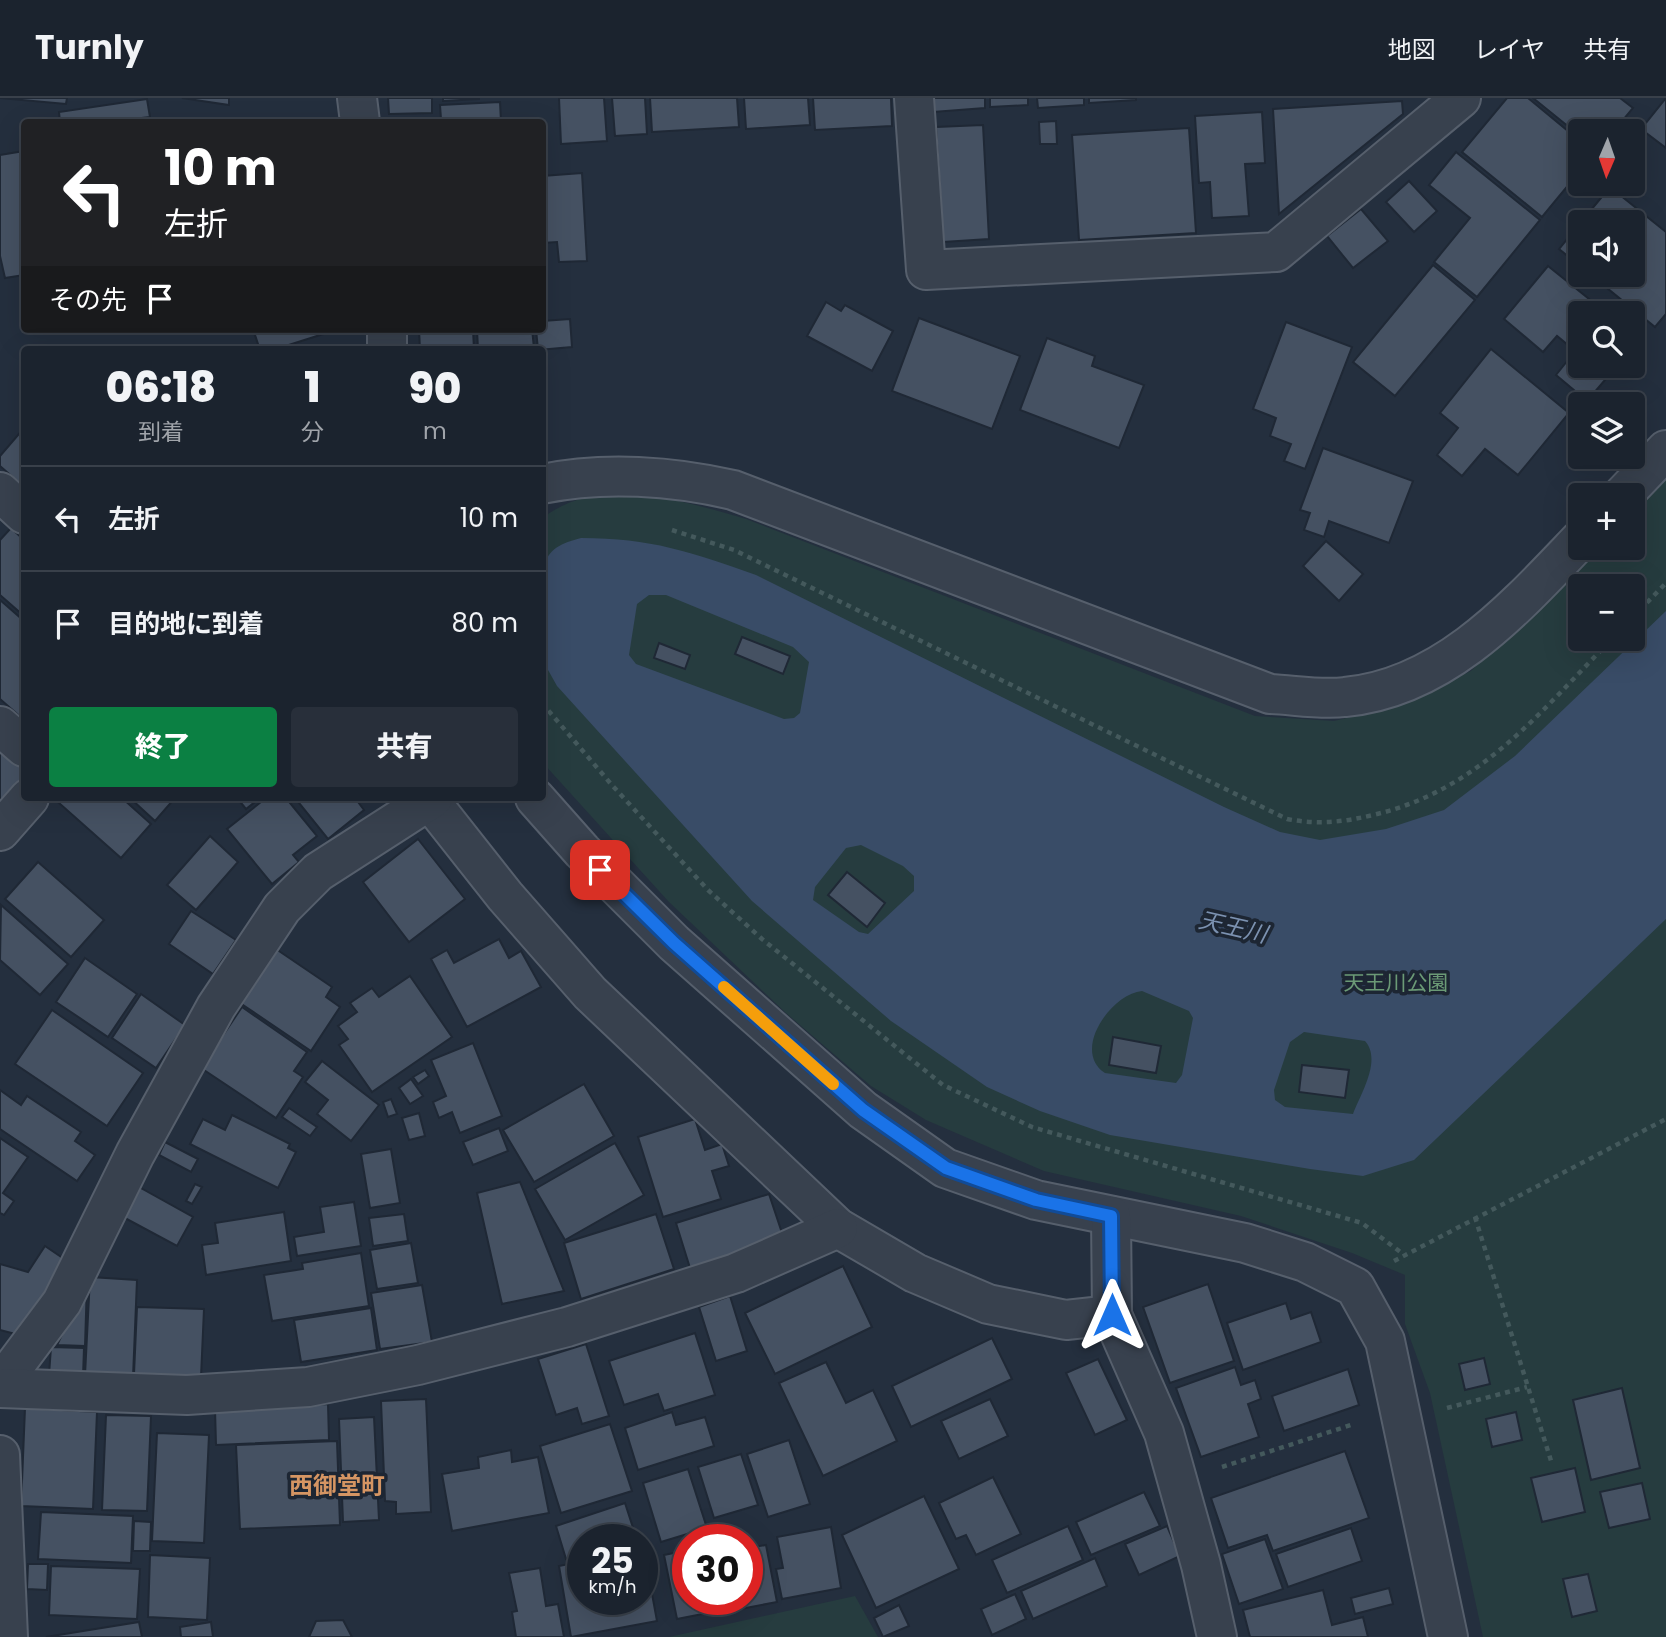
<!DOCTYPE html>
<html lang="ja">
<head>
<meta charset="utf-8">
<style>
	:root { --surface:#1b232e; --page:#282f3a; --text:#f1f3f6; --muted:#a0a4aa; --line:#39404a; --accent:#0b8043 }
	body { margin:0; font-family:Poppins,"Noto Sans JP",sans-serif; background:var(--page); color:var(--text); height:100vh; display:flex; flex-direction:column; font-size:26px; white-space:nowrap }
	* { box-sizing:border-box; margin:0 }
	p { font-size:23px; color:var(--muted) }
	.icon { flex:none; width:38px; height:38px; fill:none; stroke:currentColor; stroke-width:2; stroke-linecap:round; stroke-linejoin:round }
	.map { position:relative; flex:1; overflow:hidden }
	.sheet { position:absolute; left:21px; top:248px; width:525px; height:455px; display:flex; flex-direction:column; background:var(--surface); border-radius:7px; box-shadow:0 7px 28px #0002,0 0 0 2px var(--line) }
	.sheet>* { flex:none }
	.guide { position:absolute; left:21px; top:21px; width:525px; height:214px; border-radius:7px; box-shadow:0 7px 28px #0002,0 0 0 2px var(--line); background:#202124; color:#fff; overflow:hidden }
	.needle { width:46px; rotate:182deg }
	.fabs { position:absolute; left:1568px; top:21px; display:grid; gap:14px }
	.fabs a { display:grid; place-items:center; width:77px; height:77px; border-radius:7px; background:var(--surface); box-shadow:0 7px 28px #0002,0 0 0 2px var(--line); font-size:35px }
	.speed { position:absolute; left:567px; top:1426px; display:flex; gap:14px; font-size:35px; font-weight:700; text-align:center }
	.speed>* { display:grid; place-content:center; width:91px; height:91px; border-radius:50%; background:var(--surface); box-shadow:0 7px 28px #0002,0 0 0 2px var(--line); line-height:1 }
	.speed small { font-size:18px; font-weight:400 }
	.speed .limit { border:10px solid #d22; background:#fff; color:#111 }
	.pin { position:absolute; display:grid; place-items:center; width:60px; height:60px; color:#fff; margin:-30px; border-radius:14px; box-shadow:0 4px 10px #0006 }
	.me { position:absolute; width:77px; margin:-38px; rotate:0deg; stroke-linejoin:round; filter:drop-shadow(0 0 5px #0008) }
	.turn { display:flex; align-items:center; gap:24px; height:147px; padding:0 28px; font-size:32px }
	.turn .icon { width:91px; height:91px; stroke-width:2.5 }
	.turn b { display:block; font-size:49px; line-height:60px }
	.then { display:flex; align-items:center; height:66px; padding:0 28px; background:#0003; gap:14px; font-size:26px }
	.eta { display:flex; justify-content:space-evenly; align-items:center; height:119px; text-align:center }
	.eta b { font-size:42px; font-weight:800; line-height:49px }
	.primary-button { display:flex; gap:14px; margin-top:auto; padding:14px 28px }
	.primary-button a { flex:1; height:80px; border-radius:7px; background:var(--accent); color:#fff; font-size:28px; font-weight:800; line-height:80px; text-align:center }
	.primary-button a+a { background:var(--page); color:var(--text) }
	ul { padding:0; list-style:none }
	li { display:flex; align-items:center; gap:21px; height:105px; padding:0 28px; border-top:2px solid var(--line) }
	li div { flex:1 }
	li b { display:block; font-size:26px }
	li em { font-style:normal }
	header { display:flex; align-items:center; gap:42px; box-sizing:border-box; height:98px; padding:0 35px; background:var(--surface); border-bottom:2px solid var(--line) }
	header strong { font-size:33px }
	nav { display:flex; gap:38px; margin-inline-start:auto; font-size:24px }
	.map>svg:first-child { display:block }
</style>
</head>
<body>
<header>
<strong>Turnly</strong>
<nav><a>地図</a><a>レイヤ</a><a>共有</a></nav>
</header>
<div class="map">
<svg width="1666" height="1539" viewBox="0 0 1666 1539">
	<rect width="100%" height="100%" fill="#242f3e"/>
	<g fill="#263c3f" fill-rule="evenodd">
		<path d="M 1666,378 L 1666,1539 L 1483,1539 L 1430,1295 L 1405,1226 L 1405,1177 L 1352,1155 L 1241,1118 L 1044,1073 L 926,1022 L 871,988 L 786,915 L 669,804 L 543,665 L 543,420 C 599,375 683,403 746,421 L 1255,618 L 1334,623 L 1396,608 L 1471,573 L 1594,450 L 1633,450 L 1633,411 ZM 1580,488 L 1633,488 L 1633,541 L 1580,541 Z"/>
		<polygon points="855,1498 878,1539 669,1539"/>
	</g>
	<path fill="#394c67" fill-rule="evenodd" d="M 581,440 C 651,440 691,454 756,477 L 1224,709 L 1280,734 L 1320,742 L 1386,731 L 1444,712 L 1515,658 L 1666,513 L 1666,821 L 1414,1062 L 1363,1078 L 1310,1071 L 1110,1037 L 1040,1013 L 987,989 L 891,923 L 752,803 L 557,588 L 543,563 L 543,471 C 548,450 562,445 581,440 ZM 649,497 L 666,497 L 793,549 L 809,564 L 800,615 L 794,620 L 784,621 L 636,566 L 629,557 L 637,506 ZM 861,747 L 903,768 L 914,778 L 914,793 L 868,836 L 859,834 L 813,802 L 815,789 L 846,750 ZM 1142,893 L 1189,913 L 1193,920 L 1182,977 L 1176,985 L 1105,975 C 1071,953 1111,896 1142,893 ZM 1304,934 L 1365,943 C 1382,962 1361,995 1353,1016 L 1285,1009 L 1275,1002 L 1274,992 L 1290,944 Z"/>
	<g fill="#455162" stroke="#1f2835" stroke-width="2">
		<polygon points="0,0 67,0 66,6"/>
		<polygon points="182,0 229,0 229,7"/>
		<polygon points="388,0 432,0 432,15 389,16"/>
		<polygon points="443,0 479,0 479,1 443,3"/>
		<polygon points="559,0 604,0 607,43 561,46"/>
		<polygon points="612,0 645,0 647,36 615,38"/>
		<polygon points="650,0 737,0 739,29 652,34"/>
		<polygon points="744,0 808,0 810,27 746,31"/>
		<polygon points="813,0 891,0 892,28 815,32"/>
		<polygon points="932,0 985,0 985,10 933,14"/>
		<polygon points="990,0 1028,0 1028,7 990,9"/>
		<polygon points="1037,0 1084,0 1084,7 1038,10"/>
		<polygon points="1089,0 1136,0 1136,2 1089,5"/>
		<polygon points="1507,0 1528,0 1580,43 1580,73 1542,119 1462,54"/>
		<polygon points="1533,0 1620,0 1633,10 1614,33 1580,33 1580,38"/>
		<polygon points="1666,0 1666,50 1641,31"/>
		<polygon points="147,1 150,19 108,24 60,24 59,14"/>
		<polygon points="1402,3 1403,16 1279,116 1273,11"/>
		<polygon points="500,4 501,24 402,24 441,21 440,7"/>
		<polygon points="1262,14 1265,65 1245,66 1249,118 1212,120 1210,84 1199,85 1195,18"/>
		<polygon points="1056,23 1057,46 1040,46 1039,24"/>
		<polygon points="983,27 989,141 943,144 936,29"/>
		<polygon points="1189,30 1196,135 1079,142 1072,37"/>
		<polygon points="24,53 24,155 21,155 24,177 5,180 0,158 0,57"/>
		<polygon points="1456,54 1540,122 1477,199 1434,164 1470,120 1429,87"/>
		<polygon points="582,75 587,163 559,164 557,144 542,145 542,78"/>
		<polygon points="1409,83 1437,113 1414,134 1386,104"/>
		<polygon points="1610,89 1666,134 1666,216 1655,229 1591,177 1633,177 1633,124 1581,124"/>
		<polygon points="1361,111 1388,143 1353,170 1327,138"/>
		<polygon points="1580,125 1580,168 1559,151"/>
		<polygon points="1433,167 1475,202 1395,298 1353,264"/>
		<polygon points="1548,168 1599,209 1594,215 1580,215 1580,232 1568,247 1557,238 1543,254 1504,221"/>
		<polygon points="826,204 841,213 845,207 893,233 872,273 807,238"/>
		<polygon points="919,220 1020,258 992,331 892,293"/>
		<polygon points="570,221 572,249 538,252 536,231 542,231 542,223"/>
		<polygon points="1286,224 1352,249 1305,371 1284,363 1291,346 1270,338 1276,320 1253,311"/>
		<polygon points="253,231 339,231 273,252 260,252"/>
		<polygon points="419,231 473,231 474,252 420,252"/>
		<polygon points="477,231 532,231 534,250 478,252"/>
		<polygon points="1047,240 1095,258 1092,268 1144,287 1119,350 1020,312"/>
		<polygon points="1580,247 1580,268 1617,268 1587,303 1556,277"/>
		<polygon points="1491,251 1569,315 1518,377 1485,351 1462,378 1437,357 1458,330 1440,315"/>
		<polygon points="24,330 24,389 0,368 0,358"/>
		<polygon points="1323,350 1413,383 1389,445 1329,423 1324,439 1304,432 1310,415 1300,412"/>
		<polygon points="11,430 24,442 24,518 0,497 0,442"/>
		<polygon points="1326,443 1363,476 1339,503 1303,468"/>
		<polygon points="0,502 24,523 24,622 0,601"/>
		<polygon points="742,539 790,558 783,576 735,556"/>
		<polygon points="659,545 690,557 685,571 654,560"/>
		<polygon points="0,646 24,668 24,683 0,711"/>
		<polygon points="64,700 122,700 151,726 121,760 59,705"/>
		<polygon points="130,700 175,700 155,723"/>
		<polygon points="237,700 260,700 246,711"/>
		<polygon points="266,700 286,700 317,738 293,757 299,764 272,786 227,731"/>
		<polygon points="295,700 355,700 364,712 328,741"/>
		<polygon points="210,738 238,764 196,812 167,787"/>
		<polygon points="418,741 465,801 409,844 363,784"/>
		<polygon points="38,764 104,822 71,859 5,801"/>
		<polygon points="847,774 885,805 867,829 828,797"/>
		<polygon points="1,807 68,866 40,897 0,862"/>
		<polygon points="191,813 236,842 213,876 169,846"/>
		<polygon points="499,841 509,860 521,853 541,889 467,929 431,861 447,852 454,865"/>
		<polygon points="276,851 332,889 326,899 340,909 311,953 240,905"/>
		<polygon points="85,860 137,896 108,939 56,904"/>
		<polygon points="410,878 452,939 372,994 339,947 348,941 338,928 357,914 350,905 372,890 379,899"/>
		<polygon points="141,896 185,927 156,970 112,940"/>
		<polygon points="242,909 307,954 294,973 303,979 276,1020 201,970"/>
		<polygon points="52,912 143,975 107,1028 15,966"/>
		<polygon points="1113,939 1161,948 1156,975 1109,967"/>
		<polygon points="473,945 502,1018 460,1035 452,1014 439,1020 433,1004 446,998 431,962"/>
		<polygon points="322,963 379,1007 351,1043 317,1016 328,1002 305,984"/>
		<polygon points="1302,967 1349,972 1345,1000 1299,994"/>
		<polygon points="425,972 429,978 418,986 413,979"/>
		<polygon points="411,981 423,998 410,1006 399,990"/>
		<polygon points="584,986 614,1038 534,1084 503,1032"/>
		<polygon points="0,992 21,1007 27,998 81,1034 75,1043 95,1057 77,1083 0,1031"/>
		<polygon points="391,1001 397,1016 388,1019 383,1004"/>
		<polygon points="289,1010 317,1029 310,1038 282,1019"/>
		<polygon points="419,1015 425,1038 409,1042 402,1020"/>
		<polygon points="232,1017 290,1046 288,1050 296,1054 278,1090 190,1046 203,1021 225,1032"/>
		<polygon points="695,1021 705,1052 722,1046 729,1068 712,1073 721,1101 663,1119 638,1039"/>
		<polygon points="499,1030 508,1053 473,1067 463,1044"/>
		<polygon points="0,1040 28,1059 3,1095 14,1103 4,1117 0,1115"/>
		<polygon points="165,1044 198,1061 191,1074 159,1057"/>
		<polygon points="615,1045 644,1097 565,1142 535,1091"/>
		<polygon points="391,1051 400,1105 370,1110 361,1056"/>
		<polygon points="520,1084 564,1193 502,1206 477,1095"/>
		<polygon points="195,1086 202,1089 192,1106 186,1103"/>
		<polygon points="139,1089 193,1119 177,1148 123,1119"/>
		<polygon points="769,1096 784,1141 690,1170 676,1125"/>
		<polygon points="354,1104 361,1148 297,1158 294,1139 324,1134 320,1109"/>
		<polygon points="284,1114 291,1163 206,1177 202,1147 218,1145 215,1125"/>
		<polygon points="404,1116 408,1143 373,1148 369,1120"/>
		<polygon points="656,1116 674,1171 581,1201 564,1145"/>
		<polygon points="411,1145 418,1185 377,1191 370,1152"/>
		<polygon points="45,1148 67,1163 23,1238 0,1232 0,1166 28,1174"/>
		<polygon points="361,1155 369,1208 272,1223 264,1177 303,1171 302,1165"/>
		<polygon points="843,1168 872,1229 775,1276 745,1215"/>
		<polygon points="90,1179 137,1182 133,1279 85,1277"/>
		<polygon points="87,1185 85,1248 57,1247"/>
		<polygon points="1208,1186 1234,1263 1170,1285 1143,1209"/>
		<polygon points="422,1187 432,1244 380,1251 371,1195"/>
		<polygon points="730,1198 747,1253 716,1263 699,1209"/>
		<polygon points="1286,1205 1291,1221 1311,1214 1321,1244 1243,1272 1227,1225"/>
		<polygon points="137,1209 204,1211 201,1279 134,1276"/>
		<polygon points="371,1210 377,1252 301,1264 294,1222"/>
		<polygon points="695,1235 715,1297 664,1313 658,1296 624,1307 609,1263"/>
		<polygon points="992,1240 1012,1281 911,1329 892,1288"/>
		<polygon points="586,1246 609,1318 582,1326 577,1310 556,1317 538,1261"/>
		<polygon points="51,1249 84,1250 83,1279 49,1277"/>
		<polygon points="1484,1260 1490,1286 1465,1292 1459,1266"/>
		<polygon points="1098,1261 1127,1322 1095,1337 1066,1275"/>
		<polygon points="826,1264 846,1305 873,1292 897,1343 823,1378 779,1285"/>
		<polygon points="1235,1269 1241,1287 1255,1282 1261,1301 1248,1306 1259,1339 1201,1359 1176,1290"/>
		<polygon points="1348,1271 1359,1307 1284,1333 1272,1298"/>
		<polygon points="1622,1290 1640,1370 1591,1382 1573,1302"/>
		<polygon points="426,1301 431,1414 396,1416 396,1404 385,1403 381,1303"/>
		<polygon points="990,1301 1008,1338 959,1361 941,1323"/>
		<polygon points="328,1306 329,1342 216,1347 215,1311"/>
		<polygon points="25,1310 97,1314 93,1411 21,1408"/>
		<polygon points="672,1314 676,1327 705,1319 714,1348 638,1372 625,1330"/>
		<polygon points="1516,1314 1522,1342 1492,1349 1486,1321"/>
		<polygon points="106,1317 151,1318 147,1413 102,1412"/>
		<polygon points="374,1319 379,1422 343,1424 339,1321"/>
		<polygon points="610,1326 632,1393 561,1415 540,1348"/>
		<polygon points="157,1335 209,1337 204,1445 152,1443"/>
		<polygon points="789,1342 810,1406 768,1419 747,1356"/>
		<polygon points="337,1343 340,1427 240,1431 236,1347"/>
		<polygon points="511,1352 512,1364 538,1359 549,1415 452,1433 442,1376 479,1370 478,1359"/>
		<polygon points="1345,1353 1369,1420 1273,1453 1267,1437 1228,1450 1211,1400"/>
		<polygon points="741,1356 758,1407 714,1420 698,1369"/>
		<polygon points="1575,1370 1585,1414 1542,1424 1531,1380"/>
		<polygon points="688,1371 707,1430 661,1444 643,1385"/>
		<polygon points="993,1379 1021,1436 976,1457 966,1437 956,1441 939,1405"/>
		<polygon points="1642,1385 1650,1421 1609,1430 1600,1394"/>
		<polygon points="1144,1394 1160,1428 1091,1457 1076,1424"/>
		<polygon points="924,1398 959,1471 876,1510 842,1437"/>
		<polygon points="625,1405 636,1439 626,1442 583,1442 583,1456 566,1461 556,1428"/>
		<polygon points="41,1414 133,1418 131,1465 38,1461"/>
		<polygon points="134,1423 151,1424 150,1453 133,1453"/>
		<polygon points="1068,1428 1083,1462 1007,1495 992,1462"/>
		<polygon points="1167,1428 1180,1458 1139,1477 1125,1446"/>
		<polygon points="831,1429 841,1490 782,1501 776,1471 783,1470 777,1439"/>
		<polygon points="1351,1430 1362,1463 1288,1489 1276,1456"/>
		<polygon points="1265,1441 1283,1491 1239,1506 1222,1456"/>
		<polygon points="766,1447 777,1504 730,1513 728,1502 747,1502 747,1450"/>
		<polygon points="688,1452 688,1502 716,1502 718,1513 677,1521 664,1457"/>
		<polygon points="150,1457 210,1460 207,1522 148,1519"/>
		<polygon points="1095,1460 1107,1488 1033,1521 1021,1493"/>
		<polygon points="583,1463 583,1502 642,1502 642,1463 646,1463 657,1523 571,1539 559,1468"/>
		<polygon points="28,1466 48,1466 47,1492 27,1491"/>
		<polygon points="51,1468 140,1471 137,1521 49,1517"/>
		<polygon points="540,1470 546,1508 558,1506 564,1539 516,1539 512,1514 517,1513 509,1475"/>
		<polygon points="1588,1476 1597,1513 1572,1519 1563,1481"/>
		<polygon points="1389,1490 1393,1506 1355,1516 1351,1500"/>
		<polygon points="1323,1492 1332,1527 1363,1519 1368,1539 1250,1539 1243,1512"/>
		<polygon points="1015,1496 1026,1521 992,1537 981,1511"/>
		<polygon points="899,1507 909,1528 883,1539 874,1520"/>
		<polygon points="343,1522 352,1539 309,1539 316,1523"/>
		<polygon points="139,1524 142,1539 46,1539"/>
		<polygon points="211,1524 213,1539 181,1539 180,1529"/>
	</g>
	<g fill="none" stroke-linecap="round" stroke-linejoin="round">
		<defs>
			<g id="minor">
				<polyline points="357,0 360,24"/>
				<polyline points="914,0 926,172 1276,154 1461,0"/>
				<polyline points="387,252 387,231"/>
				<path d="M 542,386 C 604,373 673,378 733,392 L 1270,596 C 1294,597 1321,602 1345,599 C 1444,590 1515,510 1580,442"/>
				<polyline points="0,394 24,416"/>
				<polyline points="1623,397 1666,352"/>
				<polyline points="0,628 24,649"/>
				<polyline points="535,700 582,753 674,845 863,1012 945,1070 1036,1102 1245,1145 1305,1164 1355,1189 1385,1243 1448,1539"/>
				<polyline points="430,703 505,798 590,895 838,1130 915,1175 988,1206 1066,1222 1112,1217 1164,1335 1201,1467 1217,1539"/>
				<polyline points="0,733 29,700"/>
				<polyline points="1111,1118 1112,1217"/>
				<polyline points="0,1287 62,1204 135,1056 216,909 282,810 318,774 433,700"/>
				<polyline points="0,1290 187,1297 308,1289 418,1267 567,1229 736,1175 838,1130"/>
				<polyline points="0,1357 8,1539"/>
			</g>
		</defs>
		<use href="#minor" stroke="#565f6c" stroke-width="42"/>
		<g stroke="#44595c" stroke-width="4.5" stroke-dasharray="5 5" stroke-linecap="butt">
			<path d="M 672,432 L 734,452 L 1287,721 C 1319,727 1345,724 1377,716 C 1480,691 1540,614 1612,541"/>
			<polyline points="1633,519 1666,485"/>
			<polyline points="542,605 611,686 708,792 762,841 943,987 1032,1029 1362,1125 1403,1156"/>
			<polyline points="1475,1119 1552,1366"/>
			<polyline points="1394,1163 1666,1021"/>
			<polyline points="1447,1310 1527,1289"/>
			<polyline points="1222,1369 1354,1326"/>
		</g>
		<use href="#minor" stroke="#38414e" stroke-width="38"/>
	</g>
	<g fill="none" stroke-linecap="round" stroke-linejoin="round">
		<defs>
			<polyline id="route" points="600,772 674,845 863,1012 946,1070 1036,1102 1111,1118 1112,1217"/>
		</defs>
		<use href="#route" stroke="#114b97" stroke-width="18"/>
		<use href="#route" stroke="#1a73e8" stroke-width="12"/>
		<polyline stroke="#f59e0b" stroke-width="12" points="724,889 833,986"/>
	</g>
	<g text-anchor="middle" stroke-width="7" stroke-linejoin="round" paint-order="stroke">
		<g font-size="21" fill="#6b9a76" stroke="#1d2633">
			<text x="1396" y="892">天王川公園</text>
		</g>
		<g font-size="23" font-style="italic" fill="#7c92b1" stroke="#1d2633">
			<text transform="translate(1233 829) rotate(13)" y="8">天王川</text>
		</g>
		<g font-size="24" font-weight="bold" fill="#d59563" stroke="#1d2633">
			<text x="337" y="1396">西御堂町</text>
		</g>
	</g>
</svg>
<div class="fabs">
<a><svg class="needle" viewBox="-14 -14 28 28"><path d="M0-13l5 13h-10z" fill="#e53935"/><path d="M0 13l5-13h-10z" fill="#a0a4aa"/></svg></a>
<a><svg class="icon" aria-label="sound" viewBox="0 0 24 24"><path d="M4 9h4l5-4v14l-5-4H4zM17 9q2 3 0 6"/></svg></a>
<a><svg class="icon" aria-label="search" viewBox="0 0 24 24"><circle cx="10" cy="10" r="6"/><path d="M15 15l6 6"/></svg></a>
<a><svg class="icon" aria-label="layers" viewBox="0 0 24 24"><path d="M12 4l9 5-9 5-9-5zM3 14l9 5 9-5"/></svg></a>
<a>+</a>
<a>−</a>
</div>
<div class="speed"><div>25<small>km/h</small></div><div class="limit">30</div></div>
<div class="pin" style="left:600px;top:772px;background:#d93025"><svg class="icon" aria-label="arrive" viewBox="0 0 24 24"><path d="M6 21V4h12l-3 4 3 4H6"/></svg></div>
<svg class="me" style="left:1112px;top:1217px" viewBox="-20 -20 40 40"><path d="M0-17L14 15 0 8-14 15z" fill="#1a73e8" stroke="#fff" stroke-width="4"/></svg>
<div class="guide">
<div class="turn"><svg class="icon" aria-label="left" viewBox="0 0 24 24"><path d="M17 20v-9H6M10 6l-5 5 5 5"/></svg><div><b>10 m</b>左折</div></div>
<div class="then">その先<svg class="icon" aria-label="arrive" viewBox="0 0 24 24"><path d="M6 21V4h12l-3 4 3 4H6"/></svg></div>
</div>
<section class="sheet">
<div class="eta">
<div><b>06:18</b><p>到着</p></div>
<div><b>1</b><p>分</p></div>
<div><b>90</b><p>m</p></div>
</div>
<ul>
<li><svg class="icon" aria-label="left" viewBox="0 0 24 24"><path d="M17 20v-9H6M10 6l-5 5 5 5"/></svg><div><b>左折</b></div><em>10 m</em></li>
<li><svg class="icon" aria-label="arrive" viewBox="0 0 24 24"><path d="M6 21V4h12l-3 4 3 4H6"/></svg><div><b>目的地に到着</b></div><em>80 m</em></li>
</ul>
<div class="primary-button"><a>終了</a><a>共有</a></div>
</section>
</div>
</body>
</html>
